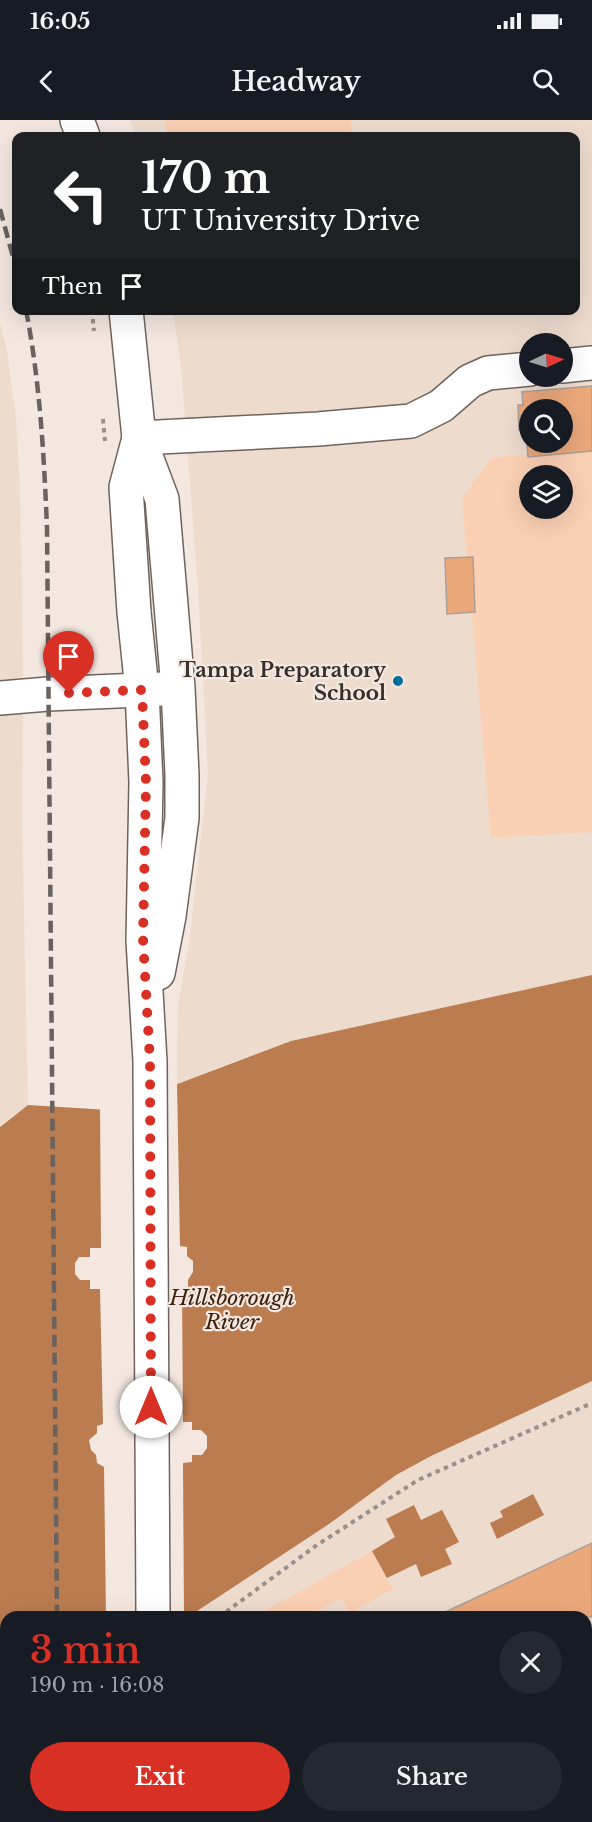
<!DOCTYPE html>
<html lang="en">
<head>
<meta charset="utf-8">
<style>
	:root { --surface:#171b24; --page:#242831; --text:#f1f3f6; --muted:#9ea1a6; --accent:#d93025 }
	body { margin:0; font-family:"Libre Baskerville",serif; background:var(--page); color:var(--text); height:100vh; display:flex; flex-direction:column; font-size:22px; white-space:nowrap }
	* { box-sizing:border-box; margin:0 }
	p { font-size:20px; color:var(--muted) }
	.icon { flex:none; width:33px; height:33px; fill:none; stroke:currentColor; stroke-width:2; stroke-linecap:round; stroke-linejoin:round }
	.map { position:relative; flex:1; overflow:hidden }
	.drawer { position:absolute; left:0px; top:1491px; width:592px; height:212px; display:flex; flex-direction:column; background:var(--surface); border-radius:18px 18px 0 0; box-shadow:0 6px 24px #0002 }
	.drawer>* { flex:none }
	.guide { position:absolute; left:12px; top:12px; width:568px; height:183px; border-radius:12px; box-shadow:0 6px 24px #0002; background:#202124; color:#fff; overflow:hidden }
	.needle { width:39px; rotate:86deg }
	.fabs { position:absolute; left:519px; top:213px; display:grid; gap:12px }
	.fabs a { display:grid; place-items:center; width:54px; height:54px; border-radius:50%; background:var(--surface); box-shadow:0 6px 24px #0002; font-size:30px }
	.pin { position:absolute; display:grid; place-items:center; width:51px; height:51px; color:#fff; margin:-62px -26px; border-radius:50% 50% 50% 0; rotate:-45deg; box-shadow:0 0 6px #0007 }
	.pin .icon { rotate:45deg }
	.me { position:absolute; width:66px; margin:-33px; rotate:0deg; stroke-linejoin:round; filter:drop-shadow(0 0 4px #0008) }
	.turn { display:flex; align-items:center; gap:21px; height:126px; padding:0 30px; font-size:27px }
	.turn .icon { width:78px; height:78px; stroke-width:2.5 }
	.turn b { display:block; font-size:42px; line-height:51px }
	.then { display:flex; align-items:center; height:57px; padding:0 30px; background:#0003; gap:12px; font-size:22px }
	.round { display:grid; place-items:center; flex:none; width:63px; height:63px; border-radius:32px; background:var(--page) }
	.head { display:flex; align-items:center; justify-content:space-between; height:102px; padding:0 30px }
	h1 { font-size:36px; font-weight:600; line-height:45px; color:var(--accent) }
	.action { display:flex; gap:12px; margin-top:auto; padding:12px 30px }
	.action a { flex:1; height:69px; border-radius:36px; background:var(--accent); color:#fff; font-size:24px; font-weight:600; line-height:69px; text-align:center }
	.action a+a { background:var(--page); color:var(--text) }
	.status { display:flex; justify-content:space-between; align-items:center; height:42px; padding:0 30px; background:var(--surface); direction:ltr }
	.status svg { height:16px; fill:currentColor }
	header { display:flex; justify-content:space-between; align-items:center; height:78px; padding:0 30px; background:var(--surface); font-size:27px; font-weight:600 }
	.map>svg:first-child { display:block }
</style>
</head>
<body>
<div class="status"><b>16:05</b><svg viewBox="0 0 49 12"><path d="M0 12V9h3v3zM5 12V6h3v6zM10 12V3h3v9zM15 12V0h3v12zM26 1h20v11H26zM47 4h2v5h-2z"/></svg></div>
<header><svg class="icon" aria-label="back" viewBox="0 0 24 24"><path d="M15 5l-7 7 7 7"/></svg>Headway<svg class="icon" aria-label="search" viewBox="0 0 24 24"><circle cx="10" cy="10" r="6"/><path d="M15 15l6 6"/></svg></header>
<div class="map">
<svg width="592" height="1702" viewBox="0 0 592 1702">
	<rect width="100%" height="100%" fill="#f3e7df"/>
	<g fill="#eddbce" fill-rule="evenodd">
		<path d="M 130,0 L 592,0 L 592,855 L 291,921 L 177,964 L 177,926 L 179,880 L 189,824 L 208,654 L 198,468 L 181,247 L 173,191 L 576,190 L 576,16 L 136,16 ZM 530,224 L 562,224 L 562,256 L 530,256 ZM 530,290 L 562,290 L 562,322 L 530,322 ZM 530,356 L 562,356 L 562,388 L 530,388 Z"/>
		<polygon points="0,202 7,231 16,299 20,369 23,556 22,706 28,985 0,1005"/>
		<polygon points="592,1261 592,1702 531,1702 529,1697 586,1696 586,1497 188,1497 329,1404 396,1355 431,1336"/>
		<polygon points="6,1649 6,1696 70,1697 70,1702 0,1702 0,1650"/>
		<polygon points="175,1697 405,1697 393,1702 175,1702"/>
	</g>
	<g fill="#fad0b4" fill-rule="evenodd">
		<polygon points="165,0 351,0 352,16 166,16"/>
		<path d="M 592,328 L 592,712 L 491,718 L 462,378 L 491,338 ZM 530,356 L 562,356 L 562,388 L 530,388 Z"/>
		<polygon points="372,1431 393,1469 350,1493 341,1478 306,1497 254,1497"/>
		<polygon points="592,1515 592,1566 587,1569 587,1517"/>
		<polygon points="6,1649 6,1696 12,1697 0,1698 0,1650"/>
		<polygon points="350,1697 351,1700 348,1702 195,1702 194,1697"/>
	</g>
	<g fill="#bb7c50">
		<polygon points="592,855 592,1261 431,1336 396,1355 329,1404 188,1497 6,1497 6,1649 0,1650 0,1007 28,985 109,990 291,921"/>
		<polygon points="533,1374 544,1395 497,1419 490,1403 503,1397 500,1391"/>
		<polygon points="414,1385 421,1400 442,1390 459,1422 445,1429 452,1444 421,1457 416,1444 387,1458 372,1431 395,1417 386,1399"/>
	</g>
	<polygon fill="#f3e7df" points="177,961 180,1126 187,1127 187,1136 193,1141 193,1152 188,1160 188,1167 182,1168 183,1302 192,1302 192,1310 201,1310 207,1316 207,1328 202,1335 192,1335 192,1342 183,1343 184,1497 106,1497 104,1347 97,1343 96,1335 91,1330 89,1320 97,1313 97,1306 103,1304 100,1169 90,1169 90,1160 80,1160 75,1154 75,1143 79,1137 90,1137 90,1128 101,1128 100,986 108,987"/>
	<g fill="#eba87b" stroke="#ab9f98" stroke-width="1.5" fill-rule="evenodd">
		<path d="M 592,266 L 592,331 L 528,337 L 526,310 L 519,310 L 518,285 L 523,285 L 522,272 ZM 530,290 L 562,290 L 562,322 L 530,322 Z"/>
		<polygon points="473,437 475,492 447,494 445,438"/>
		<polygon points="592,1423 592,1497 435,1497"/>
	</g>
	<g fill="none" stroke-linecap="round" stroke-linejoin="round">
		<defs>
			<g id="minor">
				<polyline points="77,0 83,16"/>
				<polyline points="126,190 139,318 162,379 178,568 182,655 182,698 169,796 158,853"/>
				<polyline points="562,246 592,243"/>
				<polyline points="139,318 126,367 134,492 142,570 146,662 143,820 150,941 153,1497"/>
				<polyline points="139,318 318,309 411,301 441,286 470,261 488,253 530,249"/>
				<polyline points="0,578 48,574 163,569"/>
				<polyline points="153,1696 153,1702"/>
				<polyline points="471,1702 483,1696"/>
			</g>
		</defs>
		<use href="#minor" stroke="#6f645d" stroke-width="36"/>
		<g stroke="#99908b" stroke-width="4" stroke-dasharray="4.5 4.5" stroke-linecap="butt">
			<polyline points="92,190 94,211"/>
			<polyline points="103,299 105,321"/>
			<polyline points="219,1497 317,1425 418,1360 592,1283"/>
		</g>
		<use href="#minor" stroke="#fff" stroke-width="33"/>
		<g stroke="#69625e" stroke-width="4.5" stroke-dasharray="12 6" stroke-linecap="butt">
			<polyline points="0,89 16,148"/>
			<path d="M 26,190 C 40,262 44,336 47,408 L 57,1497"/>
			<polyline points="57,1702 57,1696"/>
		</g>
	</g>
	<g fill="none" stroke-linecap="round" stroke-linejoin="round">
		<polyline stroke="#d93025" stroke-width="10" stroke-dasharray="0 18" points="69,573 142,570 146,663 143,819 150,941 151,1287"/>
	</g>
	<circle fill="#006e9a" stroke="#f3e7df" stroke-width="2" cx="398" cy="561" r="6"/>
	<g text-anchor="middle" stroke-width="4.5" stroke-linejoin="round" paint-order="stroke">
		<g font-size="20" font-weight="bold" fill="#35302d" stroke="#f3e7df" text-anchor="end">
			<text x="386" y="557">Tampa Preparatory<tspan x="386" dy="23">School</tspan></text>
		</g>
		<g font-size="21" font-style="italic" fill="#3d220e" stroke="#f3e7df">
			<text x="232" y="1185">Hillsborough<tspan x="232" dy="24">River</tspan></text>
		</g>
	</g>
</svg>
<div class="fabs">
<a><svg class="needle" viewBox="-14 -14 28 28"><path d="M0-13l5 13h-10z" fill="#e53935"/><path d="M0 13l5-13h-10z" fill="#9ea1a6"/></svg></a>
<a><svg class="icon" aria-label="search" viewBox="0 0 24 24"><circle cx="10" cy="10" r="6"/><path d="M15 15l6 6"/></svg></a>
<a><svg class="icon" aria-label="layers" viewBox="0 0 24 24"><path d="M12 4l9 5-9 5-9-5zM3 14l9 5 9-5"/></svg></a>
</div>
<div class="pin" style="left:69px;top:573px;background:#d93025"><svg class="icon" aria-label="arrive" viewBox="0 0 24 24"><path d="M6 21V4h12l-3 4 3 4H6"/></svg></div>
<svg class="me" style="left:151px;top:1287px" viewBox="-20 -20 40 40"><circle r="19" fill="#fff"/><path d="M0-13L10 11 0 6-10 11z" fill="#d93025"/></svg>
<div class="guide">
<div class="turn"><svg class="icon" aria-label="left" viewBox="0 0 24 24"><path d="M17 20v-9H6M10 6l-5 5 5 5"/></svg><div><b>170 m</b>UT University Drive</div></div>
<div class="then">Then<svg class="icon" aria-label="arrive" viewBox="0 0 24 24"><path d="M6 21V4h12l-3 4 3 4H6"/></svg></div>
</div>
<section class="drawer">
<div class="head"><div><h1>3 min</h1><p>190 m · 16:08</p></div><a class="round"><svg class="icon" aria-label="close" viewBox="0 0 24 24"><path d="M6 6l12 12M18 6L6 18"/></svg></a></div>
<div class="action"><a>Exit</a><a>Share</a></div>
</section>
</div>
</body>
</html>
